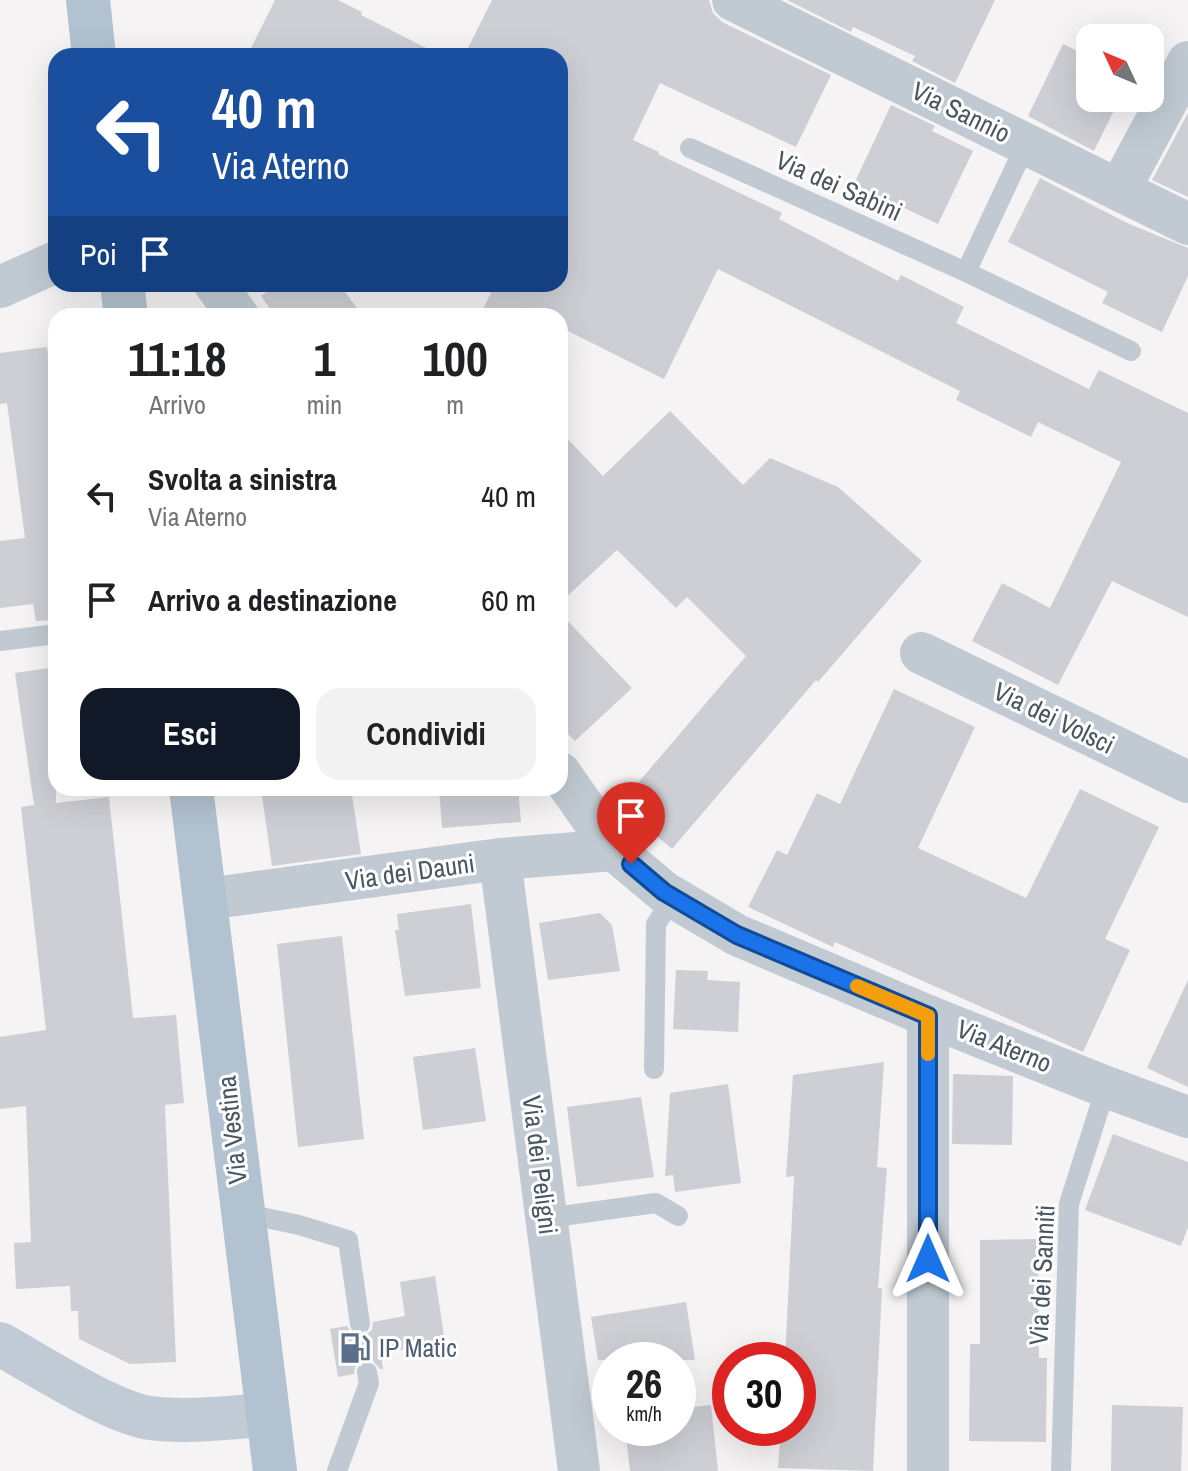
<!DOCTYPE html>
<html lang="it">
<head>
<meta charset="utf-8">
<style>
	:root { --surface:#fff; --page:#f2f2f2; --text:#202124; --muted:#757577; --accent:#111827 }
	body { margin:0; font-family:"Archivo Narrow",sans-serif; background:var(--page); color:var(--text); height:100vh; display:flex; flex-direction:column; font-size:30px; white-space:nowrap }
	* { box-sizing:border-box; margin:0 }
	p { font-size:26px; color:var(--muted) }
	.icon { flex:none; width:44px; height:44px; fill:none; stroke:currentColor; stroke-width:2; stroke-linecap:round; stroke-linejoin:round }
	.map { position:relative; flex:1; overflow:hidden }
	.drawer { position:absolute; left:48px; top:308px; width:520px; height:488px; display:flex; flex-direction:column; background:var(--surface); border-radius:24px; box-shadow:0 8px 32px #0002 }
	.drawer>* { flex:none }
	.top-card { position:absolute; left:48px; top:48px; width:520px; height:244px; border-radius:24px; box-shadow:0 8px 32px #0002; background:#1a4fa0; color:#fff; overflow:hidden }
	.needle { width:52px; rotate:314deg }
	.controls { position:absolute; left:1076px; top:24px; display:grid; gap:16px }
	.controls a { display:grid; place-items:center; width:88px; height:88px; border-radius:16px; background:var(--surface); box-shadow:0 8px 32px #0002; font-size:40px }
	.speed { position:absolute; left:592px; top:1342px; display:flex; gap:16px; font-size:40px; font-weight:700; text-align:center }
	.speed>* { display:grid; place-content:center; width:104px; height:104px; border-radius:50%; background:var(--surface); box-shadow:0 8px 32px #0002; line-height:1 }
	.speed small { font-size:20px; font-weight:400 }
	.speed .limit { border:12px solid #d22; background:#fff; color:#111 }
	.pin { position:absolute; display:grid; place-items:center; width:68px; height:68px; color:#fff; margin:-82px -34px; border-radius:50% 50% 50% 0; rotate:-45deg; box-shadow:0 0 8px #0007 }
	.pin .icon { rotate:45deg }
	.me { position:absolute; width:88px; margin:-44px; rotate:0deg; stroke-linejoin:round; filter:drop-shadow(0 0 6px #0008) }
	.turn { display:flex; align-items:center; gap:28px; height:168px; padding:0 32px; font-size:36px }
	.turn .icon { width:104px; height:104px; stroke-width:2.5 }
	.turn b { display:block; font-size:56px; line-height:68px }
	.then { display:flex; align-items:center; height:76px; padding:0 32px; background:#0003; gap:16px; font-size:30px }
	.eta { display:flex; justify-content:space-evenly; align-items:center; height:136px; text-align:center }
	.eta b { font-size:48px; font-weight:800; line-height:56px }
	.action { display:flex; gap:16px; margin-top:auto; padding:16px 32px }
	.action a { flex:1; height:92px; border-radius:24px; background:var(--accent); color:#fff; font-size:32px; font-weight:800; line-height:92px; text-align:center }
	.action a+a { background:var(--page); color:var(--text) }
	ul { padding:0; list-style:none }
	li { display:flex; align-items:center; gap:24px; height:104px; padding:0 32px }
	li div { flex:1 }
	li b { display:block; font-size:30px }
	li em { font-style:normal }
	.map>svg:first-child { display:block }
</style>
</head>
<body>
<div class="map">
<svg width="1188" height="1471" viewBox="0 0 1188 1471">
	<rect width="100%" height="100%" fill="#f5f3f3"/>
	<g fill="#cdcfd5">
		<polygon points="275,0 338,0 362,12 361,15 442,56 247,56"/>
		<polygon points="492,0 709,0 713,13 722,22 831,75 796,147 660,83 633,140 659,152 658,154 782,213 779,219 898,281 901,275 964,307 956,323 1089,389 1099,370 1188,413 1188,617 1112,581 1058,685 972,641 1002,583 1050,608 1121,462 1038,422 1031,437 956,400 960,391 718,269 664,379 560,327 560,316 480,316 495,284 560,284 560,56 464,56"/>
		<polygon points="787,0 995,0 955,83 912,61 915,56 853,27 851,32"/>
		<polygon points="1063,44 1090,57 1090,98 1120,98 1094,151 1028,116"/>
		<polygon points="891,105 935,126 932,131 973,151 938,224 854,184"/>
		<polygon points="1188,113 1188,197 1152,180"/>
		<polygon points="1040,178 1127,223 1188,248 1188,276 1162,332 1102,303 1108,292 1008,242"/>
		<polygon points="278,284 339,284 363,316 275,316 261,296"/>
		<polygon points="47,347 53,398 56,398 56,620 36,621 33,604 0,608 0,541 25,538 7,403 0,404 0,353"/>
		<polygon points="670,411 743,485 770,458 838,487 922,561 818,682 816,680 672,849 620,804 746,656 687,597 676,608 617,550 560,603 560,431 603,476"/>
		<polygon points="560,613 632,688 575,741 560,726"/>
		<polygon points="56,667 56,803 109,797 133,1018 176,1015 184,1103 165,1105 176,1362 130,1364 79,1339 78,1311 71,1311 70,1286 16,1289 14,1243 31,1242 26,1106 0,1109 0,1037 46,1030 21,807 34,805 15,673"/>
		<polygon points="894,689 975,727 918,848 1026,898 1080,789 1159,827 1105,939 1130,950 1083,1052 835,942 833,947 748,907 777,850 787,855 817,793 840,804"/>
		<polygon points="261,788 351,788 361,854 272,866"/>
		<polygon points="439,788 518,788 521,822 442,828"/>
		<polygon points="471,904 481,988 405,996 395,930 399,930 397,914"/>
		<polygon points="600,913 612,925 620,971 548,980 539,923"/>
		<polygon points="342,936 364,1139 298,1147 277,944"/>
		<polygon points="676,970 708,971 707,980 740,982 738,1032 673,1029"/>
		<polygon points="1188,980 1188,1087 1147,1068"/>
		<polygon points="475,1048 486,1121 423,1130 413,1057"/>
		<polygon points="884,1062 877,1167 887,1168 878,1288 882,1288 873,1471 778,1468 781,1428 798,1428 798,1360 785,1360 794,1176 786,1177 793,1075"/>
		<polygon points="953,1074 1013,1076 1012,1145 952,1144"/>
		<polygon points="728,1084 741,1183 675,1192 673,1175 665,1176 670,1093"/>
		<polygon points="641,1097 654,1177 577,1187 567,1107"/>
		<polygon points="1113,1134 1188,1162 1188,1227 1181,1246 1085,1210"/>
		<polygon points="1038,1239 1039,1358 1047,1358 1046,1442 969,1441 970,1344 980,1344 980,1240"/>
		<polygon points="435,1276 445,1343 381,1353 383,1369 380,1369 372,1360 364,1359 355,1367 354,1374 338,1377 330,1329 347,1326 354,1336 363,1337 372,1330 373,1322 405,1316 400,1282"/>
		<polygon points="686,1302 695,1360 598,1360 591,1317"/>
		<polygon points="711,1405 718,1471 630,1471 625,1428 678,1428 678,1409"/>
		<polygon points="1112,1405 1183,1407 1181,1471 1111,1471"/>
	</g>
	<g fill="none" stroke-linecap="round" stroke-linejoin="round">
		<g stroke="#c1cad2" stroke-width="20">
			<polyline points="690,148 966,272 1026,144"/>
			<polyline points="966,272 1131,351"/>
			<polyline points="0,641 56,634"/>
			<polyline points="654,1069 656,924 673,898"/>
			<polyline points="242,1213 299,1225 348,1240 360,1324"/>
			<polyline points="547,1218 656,1203 678,1216"/>
			<polyline points="337,1471 369,1383 367,1372"/>
			<polyline points="1061,1471 1069,1204 1106,1087"/>
		</g>
		<g stroke="#c1cad2" stroke-width="42">
			<polyline points="733,0 1188,224"/>
			<polyline points="1119,190 1188,62"/>
			<polyline points="215,284 238,316"/>
			<polyline points="0,287 56,262"/>
			<polyline points="921,653 1188,782"/>
			<polyline points="560,773 614,850 664,892 737,935 928,1016 1106,1087 1188,1117"/>
			<polyline points="500,859 579,1471"/>
			<polyline points="206,899 500,859 614,850"/>
			<polyline points="928,1471 928,1016"/>
		</g>
		<path stroke="#c1cbd6" stroke-width="44" d="M 0,1344 C 38,1365 110,1412 150,1418 C 188,1423 230,1417 268,1415"/>
		<g stroke="#b3c2d1" stroke-width="44">
			<polyline points="88,0 94,56"/>
			<polyline points="122,284 126,316"/>
			<polyline points="191,788 275,1471"/>
		</g>
	</g>
	<g fill="none" stroke-linecap="round" stroke-linejoin="round">
		<defs>
			<polyline id="route" points="631,864 664,892 737,935 928,1016 928,1259"/>
		</defs>
		<use href="#route" stroke="#114b97" stroke-width="20"/>
		<use href="#route" stroke="#1a73e8" stroke-width="14"/>
		<polyline stroke="#f59e0b" stroke-width="14" points="857,986 928,1016 928,1054"/>
	</g>
	<defs>
		<symbol id="fuel-bare" viewBox="-9 -9 18 18"><path d="M-5.5-6h7V0h2V4h1.3V-2.5L3-4.5l.8-.8L6-3V5H2.5V1h-1V6h-7ZM-4.2-4.7v3.2H.2V-4.7Z" fill="#5c6f8a" stroke="#fff" stroke-width="2.5" paint-order="stroke"/></symbol>
	</defs>
	<g fill-rule="evenodd">
		<use href="#fuel-bare" x="333" y="1326" width="44" height="44"/>
	</g>
	<g text-anchor="middle" stroke-width="6" stroke-linejoin="round" paint-order="stroke">
		<g font-size="26" fill="#4a5661" stroke="#fff">
			<text transform="translate(961 112) rotate(26)" y="9">Via Sannio</text>
			<text transform="translate(839 186) rotate(24)" y="9">Via dei Sabini</text>
			<text transform="translate(1054 718) rotate(26)" y="9">Via dei Volsci</text>
			<text transform="translate(410 872) rotate(-8)" y="9">Via dei Dauni</text>
			<text transform="translate(1004 1046) rotate(22)" y="9">Via Aterno</text>
			<text transform="translate(232 1130) rotate(-96)" y="9">Via Vestina</text>
			<text transform="translate(540 1165) rotate(83)" y="9">Via dei Peligni</text>
			<text transform="translate(1042 1275) rotate(-87)" y="9">Via dei Sanniti</text>
		</g>
		<g font-size="26" fill="#4e5e75" stroke="#fff" text-anchor="start">
			<text x="379" y="1357">IP Matic</text>
		</g>
	</g>
</svg>
<div class="controls">
<a><svg class="needle" viewBox="-14 -14 28 28"><path d="M0-13l5 13h-10z" fill="#e53935"/><path d="M0 13l5-13h-10z" fill="#757577"/></svg></a>
</div>
<div class="speed"><div>26<small>km/h</small></div><div class="limit">30</div></div>
<div class="pin" style="left:631px;top:864px;background:#d93025"><svg class="icon" aria-label="arrive" viewBox="0 0 24 24"><path d="M6 21V4h12l-3 4 3 4H6"/></svg></div>
<svg class="me" style="left:928px;top:1259px" viewBox="-20 -20 40 40"><path d="M0-17L14 15 0 8-14 15z" fill="#1a73e8" stroke="#fff" stroke-width="4"/></svg>
<div class="top-card">
<div class="turn"><svg class="icon" aria-label="left" viewBox="0 0 24 24"><path d="M17 20v-9H6M10 6l-5 5 5 5"/></svg><div><b>40 m</b>Via Aterno</div></div>
<div class="then">Poi<svg class="icon" aria-label="arrive" viewBox="0 0 24 24"><path d="M6 21V4h12l-3 4 3 4H6"/></svg></div>
</div>
<section class="drawer">
<div class="eta">
<div><b>11:18</b><p>Arrivo</p></div>
<div><b>1</b><p>min</p></div>
<div><b>100</b><p>m</p></div>
</div>
<ul>
<li><svg class="icon" aria-label="left" viewBox="0 0 24 24"><path d="M17 20v-9H6M10 6l-5 5 5 5"/></svg><div><b>Svolta a sinistra</b><p>Via Aterno</p></div><em>40 m</em></li>
<li><svg class="icon" aria-label="arrive" viewBox="0 0 24 24"><path d="M6 21V4h12l-3 4 3 4H6"/></svg><div><b>Arrivo a destinazione</b></div><em>60 m</em></li>
</ul>
<div class="action"><a>Esci</a><a>Condividi</a></div>
</section>
</div>
</body>
</html>
